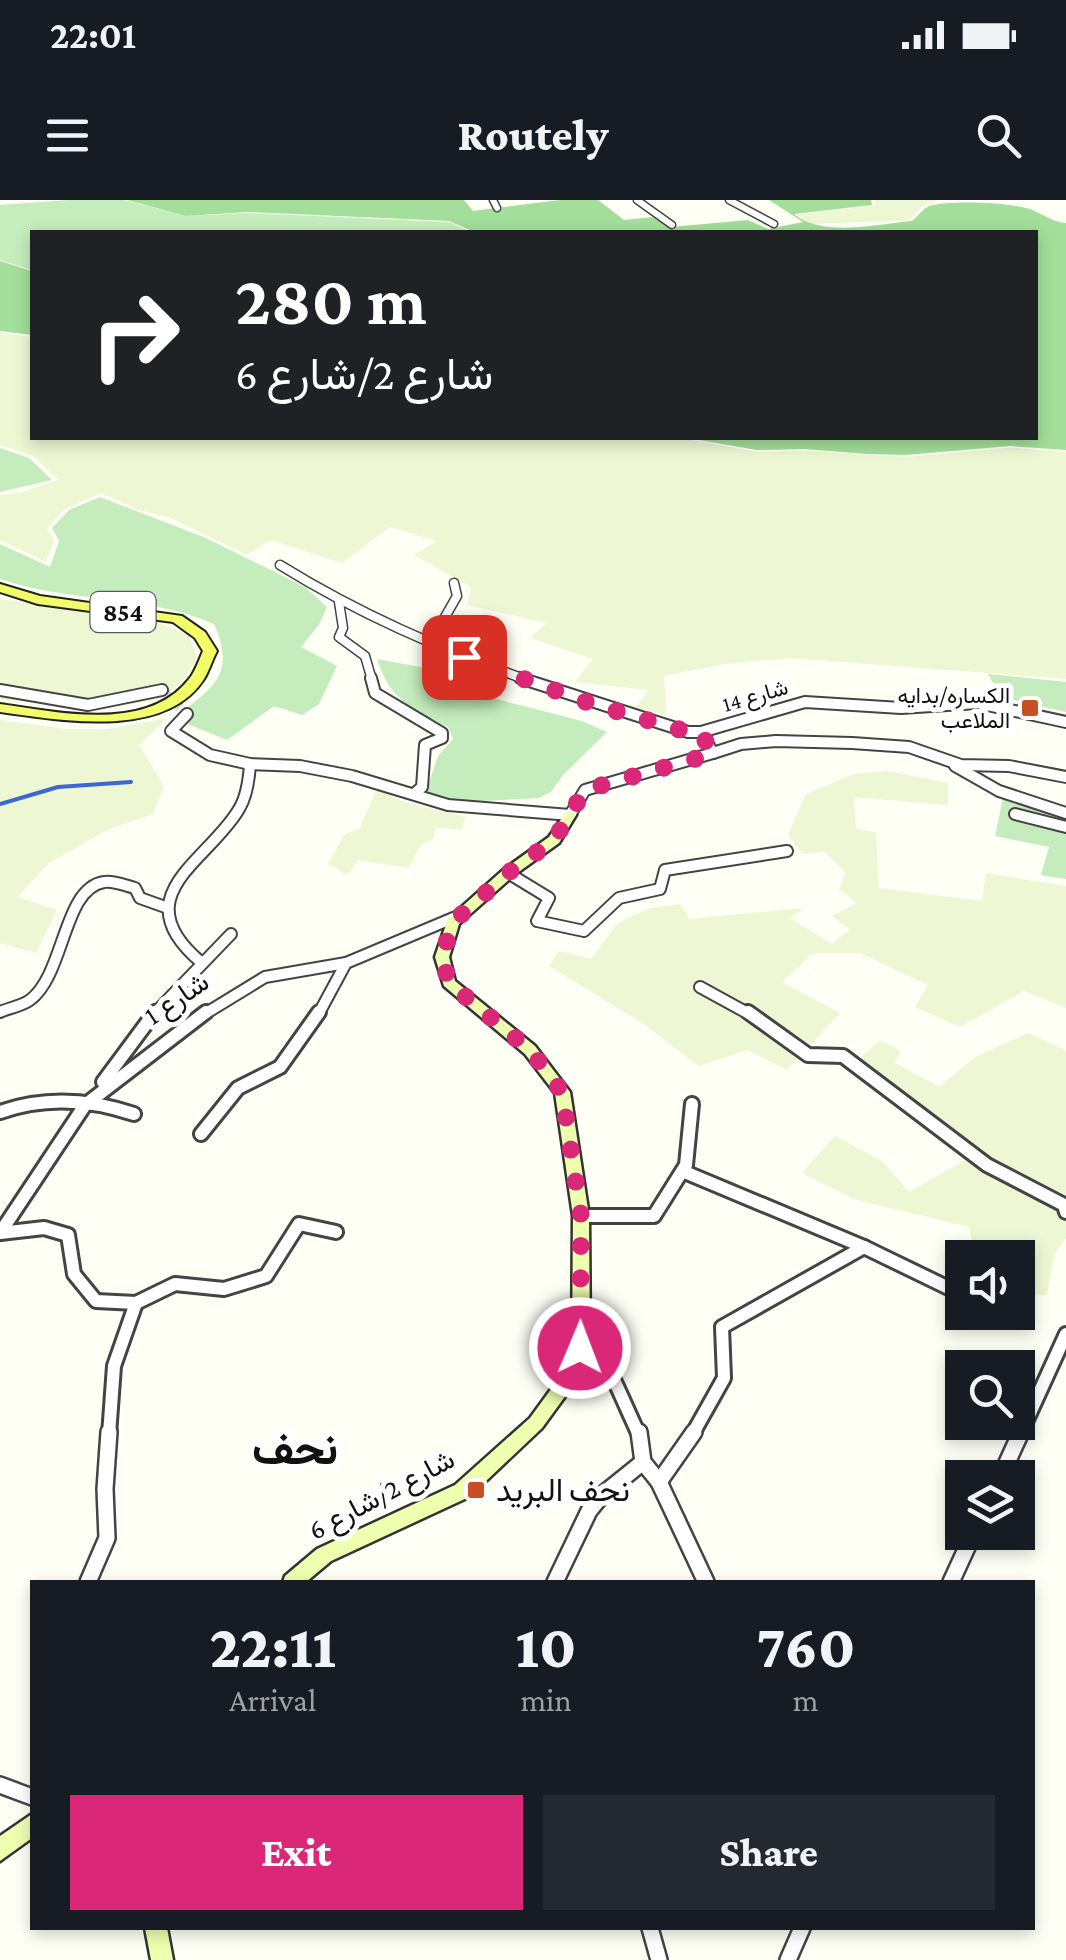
<!DOCTYPE html>
<html lang="en">
<head>
<meta charset="utf-8">
<style>
	:root { --surface:#171b24; --page:#242831; --text:#f1f3f6; --muted:#9ea1a6; --accent:#db2777 }
	body { margin:0; font-family:"Crimson Pro",Vazirmatn,serif; background:var(--page); color:var(--text); height:100vh; display:flex; flex-direction:column; font-size:38px; white-space:nowrap }
	* { box-sizing:border-box; margin:0 }
	p { font-size:32px; color:var(--muted) }
	.icon { flex:none; width:55px; height:55px; fill:none; stroke:currentColor; stroke-width:2; stroke-linecap:round; stroke-linejoin:round }
	.map { position:relative; flex:1; overflow:hidden }
	.sheet { position:absolute; left:30px; top:1380px; width:1005px; height:350px; display:flex; flex-direction:column; background:var(--surface); border-radius:0px; box-shadow:0 5px 15px #0003 }
	.sheet>* { flex:none }
	.hud { position:absolute; left:30px; top:30px; width:1008px; height:210px; border-radius:0px; box-shadow:0 5px 15px #0003; background:#202124; color:#fff; overflow:hidden }
	.fabs { position:absolute; left:945px; top:1040px; display:grid; gap:20px }
	.fabs a { display:grid; place-items:center; width:90px; height:90px; border-radius:0px; background:var(--surface); box-shadow:0 5px 15px #0003; font-size:50px }
	.pin { position:absolute; display:grid; place-items:center; width:85px; height:85px; color:#fff; margin:-42px; border-radius:20px; box-shadow:0 5px 15px #0006 }
	.me { position:absolute; width:110px; margin:-55px; rotate:1deg; stroke-linejoin:round; filter:drop-shadow(0 0 8px #0008) }
	.turn { display:flex; align-items:center; gap:35px; height:210px; padding:0 40px; font-size:45px }
	.turn .icon { width:130px; height:130px; stroke-width:2.5 }
	.turn b { display:block; font-size:70px; line-height:85px }
	.eta { display:flex; justify-content:space-evenly; align-items:center; height:170px; text-align:center }
	.eta b { font-size:60px; font-weight:800; line-height:70px }
	.cta { display:flex; gap:20px; margin-top:auto; padding:20px 40px }
	.cta a { flex:1; height:115px; border-radius:0px; background:var(--accent); color:#fff; font-size:40px; font-weight:800; line-height:115px; text-align:center }
	.cta a+a { background:var(--page); color:var(--text) }
	.status { display:flex; justify-content:space-between; align-items:center; height:70px; padding:0 50px; background:var(--surface); direction:ltr }
	.status svg { height:28px; fill:currentColor }
	header { display:flex; justify-content:space-between; align-items:center; height:130px; padding:0 40px; background:var(--surface); font-size:45px; font-weight:800 }
	.map>svg:first-child { display:block }
</style>
</head>
<body>
<div class="status"><b>22:01</b><svg viewBox="0 0 49 12"><path d="M0 12V9h3v3zM5 12V6h3v6zM10 12V3h3v9zM15 12V0h3v12zM26 1h20v11H26zM47 4h2v5h-2z"/></svg></div>
<header><svg class="icon" aria-label="menu" viewBox="0 0 24 24"><path d="M4 6h16M4 12h16M4 18h16"/></svg>Routely<svg class="icon" aria-label="search" viewBox="0 0 24 24"><circle cx="10" cy="10" r="6"/><path d="M15 15l6 6"/></svg></header>
<div class="map">
<svg width="1066" height="1760" viewBox="0 0 1066 1760">
	<rect width="100%" height="100%" fill="#fefff5"/>
	<g fill="#eef7d3">
		<polygon points="874,0 938,0 922,7 910,20 811,24 797,14 865,7 875,5"/>
		<polygon points="0,133 32,137 32,238 678,238 757,252 805,251 906,257 1011,248 1066,252 1066,479 789,458 725,464 664,476 666,515 636,508 648,490 575,482 593,459 530,438 547,423 467,405 471,387 414,355 437,341 390,327 342,363 270,340 247,355 171,318 139,310 101,293 65,309 47,328 54,341 46,362 0,340 0,295 19,293 58,280 33,256 0,245"/>
		<polygon points="0,399 159,423 189,435 197,458 182,482 158,500 106,508 0,500"/>
		<polygon points="167,518 139,545 164,586 153,614 109,629 49,663 17,697 57,710 36,753 0,743 0,520 67,529 108,529"/>
		<polygon points="887,571 948,583 948,605 854,597 856,629 876,632 879,688 982,701 986,673 1066,686 1066,808 1024,791 960,827 915,807 928,785 860,753 813,753 782,782 840,813 787,870 747,850 699,866 645,825 549,766 559,751 591,759 618,723 650,708 681,704 689,719 804,708 790,718 832,744 850,729 832,716 857,703 839,689 846,673 825,652 803,654 788,635 805,595 853,574"/>
		<polygon points="377,589 401,601 466,617 461,630 435,627 434,638 420,646 409,668 358,660 347,675 328,664 345,634 359,629"/>
		<polygon points="1028,833 1066,851 1066,1038 1055,1053 1047,1095 1018,1094 1018,1058 976,1057 969,1027 853,999 802,973 835,936 882,961 909,992 971,957 850,867 880,840 901,851 894,862 939,887 975,857"/>
	</g>
	<g fill="#c5ecbc">
		<polygon points="68,0 124,0 186,16 247,13 448,22 472,32 32,32 32,70 0,60 0,5"/>
		<polygon points="0,248 29,258 52,280 0,292"/>
		<path d="M 100,297 L 206,338 L 305,387 L 327,407 L 320,423 L 301,447 L 337,466 L 319,504 L 302,515 L 274,506 L 227,540 L 173,518 C 212,489 237,475 214,424 C 146,394 70,403 0,379 L 0,344 L 50,367 L 59,341 L 52,328 L 69,310 Z"/>
		<path d="M 377,459 L 490,480 L 496,486 L 488,497 L 582,521 L 607,532 L 563,575 L 551,592 L 539,598 L 464,602 L 425,594 L 438,556 L 453,539 L 448,527 C 411,507 391,502 377,459 Z"/>
		<polygon points="988,474 1066,482 1066,512 1001,497"/>
		<polygon points="1003,598 1066,611 1066,679 1041,675 1049,647 995,636"/>
	</g>
	<g fill="#a3de9a">
		<path d="M 127,0 L 464,0 L 473,11 L 560,0 L 598,0 L 624,20 L 653,17 L 671,27 L 748,20 L 768,29 L 803,22 L 769,0 L 871,0 L 872,5 L 863,6 L 794,14 C 824,38 876,24 912,21 C 918,16 923,9 929,6 C 950,0 1007,2 1030,9 C 1043,14 1052,22 1066,23 L 1066,250 L 1010,246 L 905,255 L 867,254 L 805,249 L 757,250 L 688,238 L 1035,238 L 1035,32 L 474,32 L 449,21 L 248,12 L 186,16 Z"/>
		<polygon points="0,61 32,71 32,135 0,131"/>
	</g>
	<g fill="none" stroke-linecap="round" stroke-linejoin="round">
		<polyline stroke="#3b66d3" stroke-width="4" points="0,604 58,587 131,582"/>
		<polyline stroke="#dadbd3" stroke-width="10" stroke-dasharray="10 5" stroke-linecap="butt" points="162,490 187,514"/>
		<defs>
			<g id="street-far4">
				<polyline points="493,0 497,8"/>
				<polyline points="637,0 672,25"/>
				<polyline points="729,0 774,24"/>
			</g>
			<g id="street-far3">
				<path d="M 280,365 C 359,414 440,449 527,480"/>
				<polyline points="339,402 343,428 339,437 365,456 372,480"/>
				<polyline points="429,445 457,396 454,383"/>
			</g>
			<g id="street-far2">
				<polyline points="371,478 375,493 442,533 442,538 425,545 422,587 414,594"/>
				<polyline points="520,478 688,532 701,532"/>
				<polyline points="0,490 88,505 162,490"/>
				<polyline points="187,514 171,531 210,555 250,564 300,566 352,576 448,605 570,615 585,590 713,553 701,532 805,502 901,508 978,503 1066,522"/>
				<polyline points="713,553 741,544 776,541 852,543 909,547 961,565 1009,566 1066,577"/>
				<polyline points="955,566 999,591 1066,613"/>
				<polyline points="1015,614 1066,627"/>
				<polyline points="508,673 549,698 537,721 584,731 619,698 660,689 665,670 787,651"/>
				<path d="M 202,763 C 121,696 209,661 239,609 C 247,596 249,580 250,564"/>
				<polyline points="700,787 751,815"/>
				<path d="M 0,812 C 9,808 22,806 30,800 C 65,774 63,688 104,682 C 113,680 126,686 135,688 L 140,698 L 168,708"/>
				<polyline points="153,815 231,734"/>
				<polyline points="203,815 265,777 346,763 458,716"/>
				<polyline points="318,815 346,763"/>
			</g>
			<g id="street-far1">
				<polyline points="748,812 808,855 843,856 987,965 1064,1005 1066,1012"/>
				<polyline points="103,882 155,812"/>
				<path d="M 0,912 C 45,896 89,899 134,914"/>
				<polyline points="201,934 238,888 280,867 319,812"/>
				<polyline points="687,973 864,1047 961,1094"/>
				<polyline points="581,1016 654,1016 686,965 692,904"/>
				<polyline points="0,1033 85,905 206,812"/>
				<polyline points="0,1033 44,1028 68,1035 74,1074 96,1101 136,1103 175,1084 224,1089 266,1076 299,1024 336,1032"/>
				<path d="M 582,1117 C 605,1156 620,1194 639,1235"/>
				<polyline points="109,1235 114,1166 136,1103"/>
				<polyline points="692,1235 724,1178 722,1127 864,1047"/>
				<polyline points="1020,1235 1066,1134"/>
			</g>
			<g id="street">
				<polyline points="639,1232 643,1262 659,1282 706,1382"/>
				<polyline points="1000,1278 1021,1232"/>
				<polyline points="659,1282 694,1232"/>
				<polyline points="88,1382 107,1338 105,1289 109,1232"/>
				<polyline points="555,1382 589,1311 602,1295 643,1262"/>
				<polyline points="951,1382 974,1332"/>
				<polyline points="0,1585 32,1597"/>
				<polyline points="650,1728 659,1760"/>
				<polyline points="788,1760 802,1728"/>
			</g>
			<g id="secondary">
				<polygon points="570,611 576,615 559,643 513,676 459,724 449,757 455,781 535,846 570,892 589,1016 590,1149 569,1191 542,1228 469,1297 331,1361 306,1382 283,1382 285,1376 317,1349 455,1285 530,1218 557,1181 572,1149 573,1016 555,893 525,854 444,786 435,757 448,719 503,670 549,637 566,612"/>
				<polygon points="32,1614 32,1638 0,1661 0,1636"/>
				<polygon points="145,1728 167,1728 173,1760 151,1760"/>
			</g>
			<path id="primary" d="M 0,384 L 40,396 L 182,416 L 205,432 L 217,451 C 212,460 209,471 204,479 C 165,540 59,520 0,512 L 0,504 C 58,512 147,533 189,479 C 195,472 199,460 203,451 L 195,438 L 173,422 L 38,404 L 0,392 Z"/>
		</defs>
		<use href="#street-far4" stroke="#444" stroke-width="9"/>
		<use href="#street-far3" stroke="#444" stroke-width="11"/>
		<use href="#street-far2" stroke="#444" stroke-width="14"/>
		<use href="#street-far1" stroke="#444" stroke-width="18"/>
		<use href="#street" stroke="#444" stroke-width="20"/>
		<use href="#secondary" stroke="#333" stroke-width="5"/>
		<use href="#primary" stroke="#222" stroke-width="4"/>
		<use href="#street-far4" stroke="#fff" stroke-width="6"/>
		<use href="#street-far3" stroke="#fff" stroke-width="8"/>
		<use href="#street-far2" stroke="#fff" stroke-width="10"/>
		<use href="#street-far1" stroke="#fff" stroke-width="12"/>
		<use href="#street" stroke="#fff" stroke-width="15"/>
		<use href="#secondary" fill="#eeffb0" fill-rule="evenodd"/>
		<use href="#primary" fill="#f2fd67" fill-rule="evenodd"/>
	</g>
	<g fill="none" stroke-linecap="round" stroke-linejoin="round">
		<polyline stroke="#db2777" stroke-width="18" stroke-dasharray="0 32.4" points="464,457 592,504 688,532 701,532 712,554 585,590 554,640 508,673 453,722 442,757 449,783 530,850 562,892 581,1016 580,1148"/>
	</g>
	<g fill="#c84f21" stroke="#fff" stroke-width="4">
		<rect x="1020" y="498" width="20" height="20" rx="5"/>
		<rect x="466" y="1280" width="20" height="20" rx="5"/>
	</g>
	<g text-anchor="middle" stroke-width="10" stroke-linejoin="round" paint-order="stroke">
		<g font-size="22" fill="#111" stroke="#fff">
			<text transform="translate(755 495) rotate(-16)" y="8">شارع 14</text>
		</g>
		<g font-size="22" fill="#111" stroke="#fff" text-anchor="end">
			<text x="1010" y="503">الكساره/بدايه<tspan x="1010" dy="25">الملاعب</tspan></text>
		</g>
		<rect fill="#fff" stroke="#585858" stroke-width="2.5" x="90.5" y="392" width="65" height="40" rx="8"/>
		<g font-size="25" font-weight="bold" fill="#111">
			<text x="123" y="421">854</text>
		</g>
		<g font-size="28" fill="#111" stroke="#fff">
			<text transform="translate(176 798) rotate(-34)" y="10">شارع 1</text>
			<text transform="translate(381 1294) rotate(-28)" y="10">شارع 2/شارع 6</text>
		</g>
		<g font-size="32" fill="#111" stroke="#fff" text-anchor="start">
			<text x="496" y="1301">نحف البريد</text>
		</g>
		<g font-size="45" font-weight="bold" fill="#111" stroke="#fff">
			<text x="295" y="1264">نحف</text>
		</g>
	</g>
</svg>
<div class="fabs">
<a><svg class="icon" aria-label="sound" viewBox="0 0 24 24"><path d="M4 9h4l5-4v14l-5-4H4zM17 9q2 3 0 6"/></svg></a>
<a><svg class="icon" aria-label="search" viewBox="0 0 24 24"><circle cx="10" cy="10" r="6"/><path d="M15 15l6 6"/></svg></a>
<a><svg class="icon" aria-label="layers" viewBox="0 0 24 24"><path d="M12 4l9 5-9 5-9-5zM3 14l9 5 9-5"/></svg></a>
</div>
<div class="pin" style="left:464px;top:457px;background:#d93025"><svg class="icon" aria-label="arrive" viewBox="0 0 24 24"><path d="M6 21V4h12l-3 4 3 4H6"/></svg></div>
<svg class="me" style="left:580px;top:1148px" viewBox="-20 -20 40 40"><circle r="17" fill="#db2777" stroke="#fff" stroke-width="3"/><path d="M0-11L8 9 0 5-8 9z" fill="#fff"/></svg>
<div class="hud">
<div class="turn"><svg class="icon" aria-label="right" viewBox="0 0 24 24"><path d="M7 20v-9h11M14 6l5 5-5 5"/></svg><div><b>280 m</b>شارع 2/شارع 6</div></div>
</div>
<section class="sheet">
<div class="eta">
<div><b>22:11</b><p>Arrival</p></div>
<div><b>10</b><p>min</p></div>
<div><b>760</b><p>m</p></div>
</div>
<div class="cta"><a>Exit</a><a>Share</a></div>
</section>
</div>
</body>
</html>
